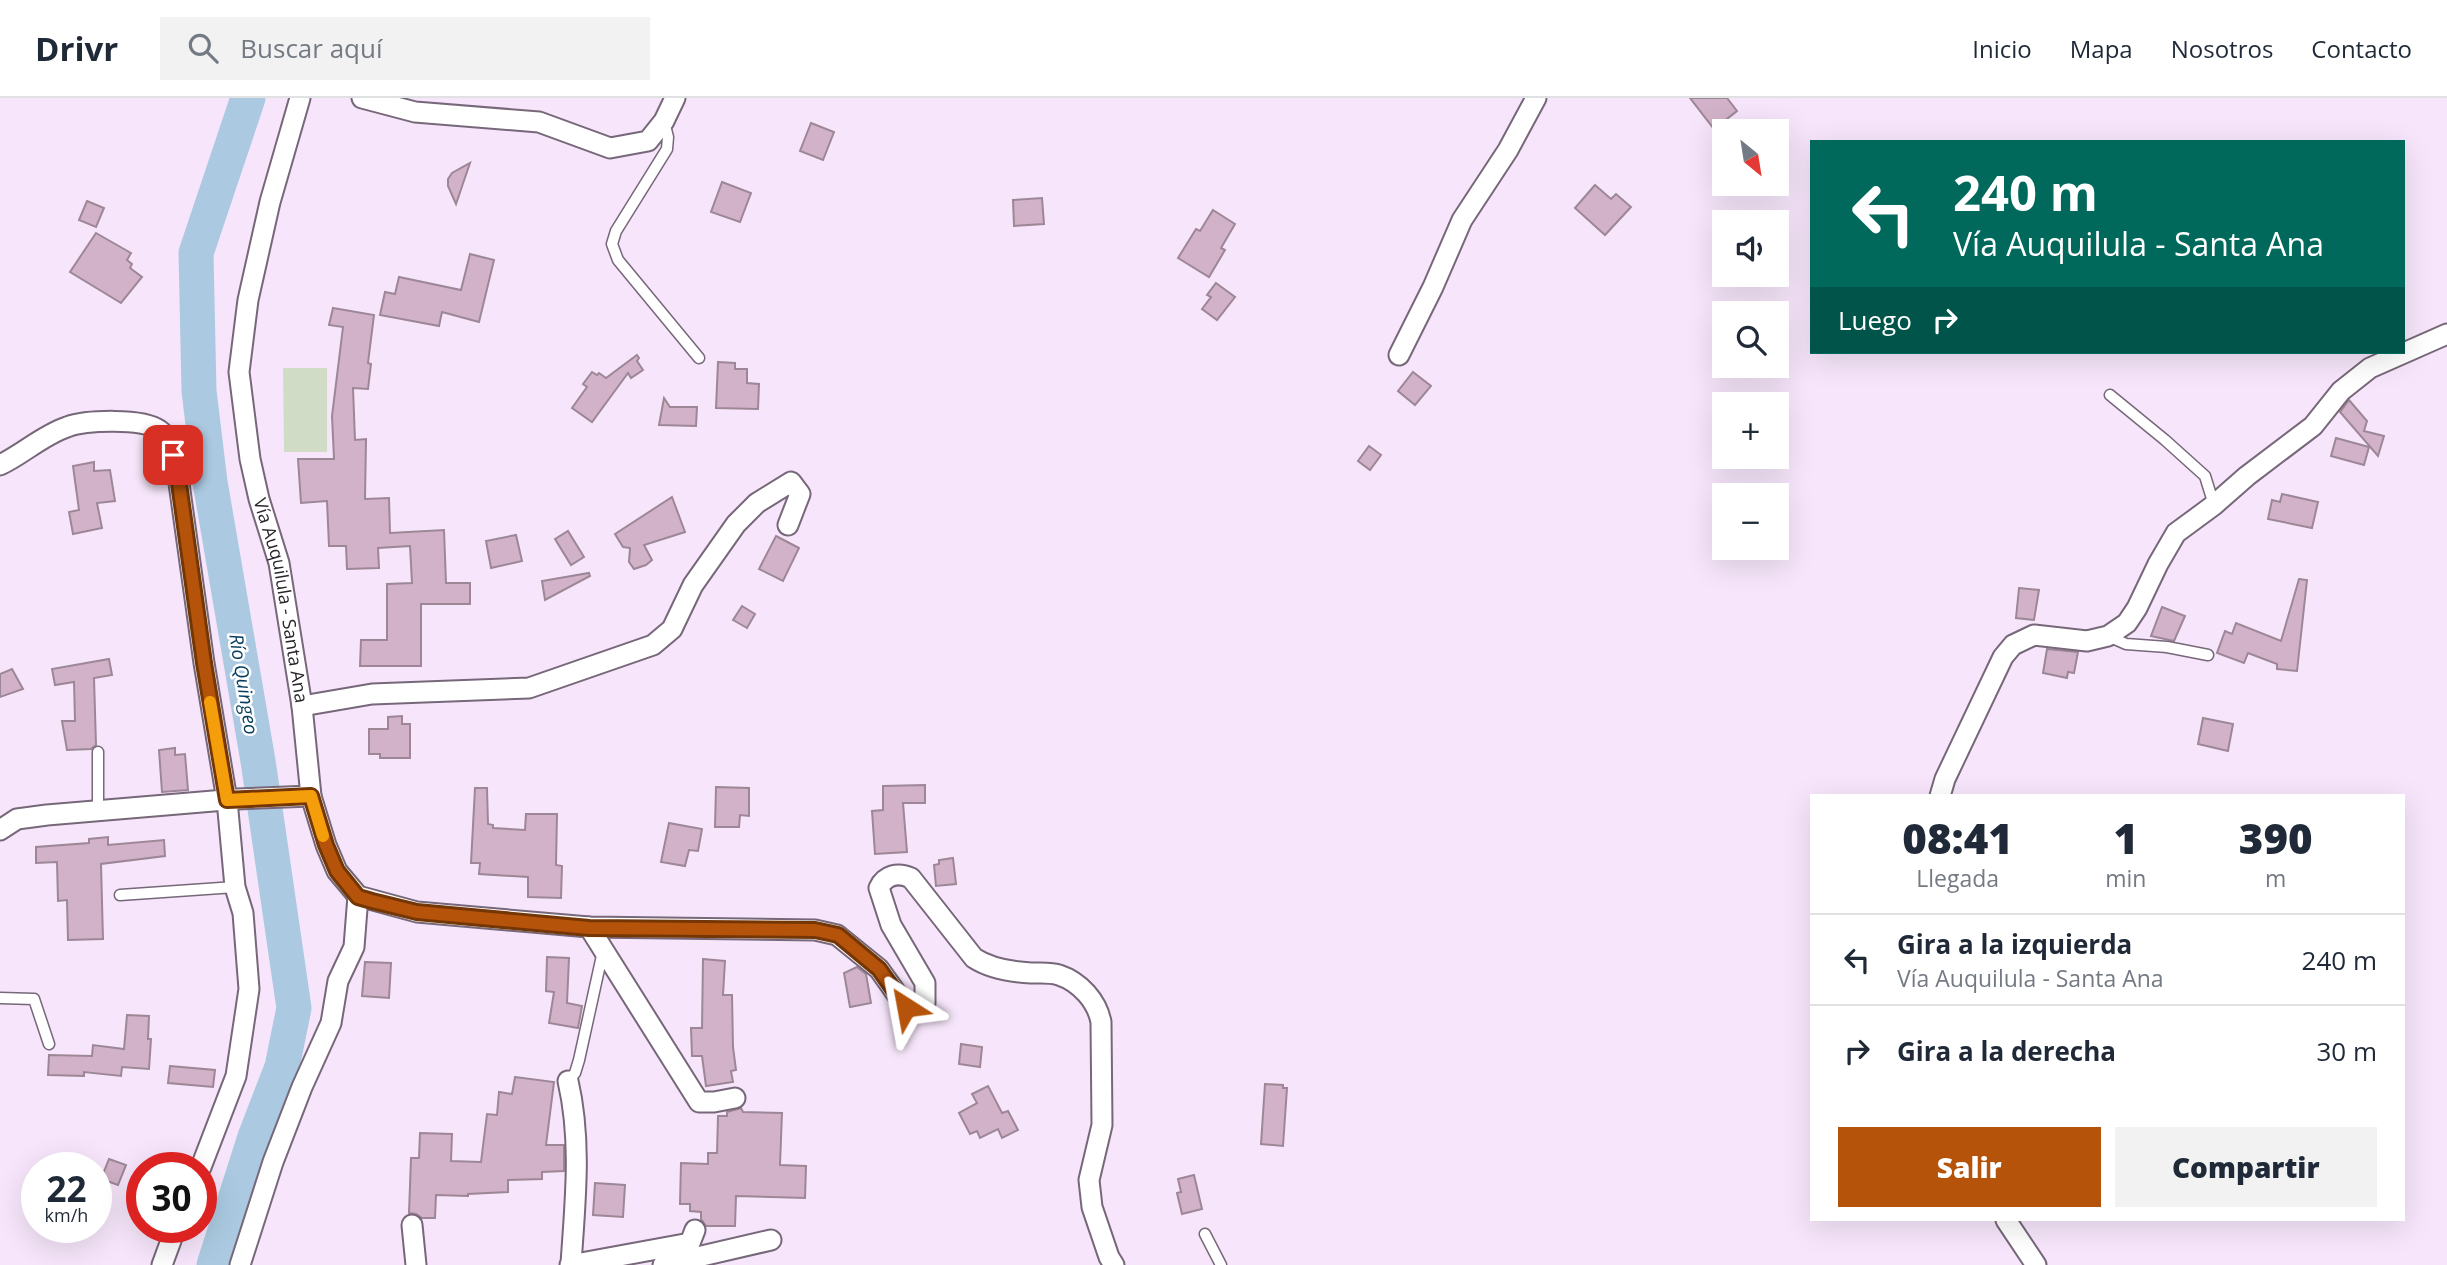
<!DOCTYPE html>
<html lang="es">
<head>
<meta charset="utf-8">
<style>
	:root { --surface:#fff; --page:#f2f2f3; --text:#1f2937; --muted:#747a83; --line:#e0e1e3; --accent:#b45309 }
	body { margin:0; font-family:"Open Sans",sans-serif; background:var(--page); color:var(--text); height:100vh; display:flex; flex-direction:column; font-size:26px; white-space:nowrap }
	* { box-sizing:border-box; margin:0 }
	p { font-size:23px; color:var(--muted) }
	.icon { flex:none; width:38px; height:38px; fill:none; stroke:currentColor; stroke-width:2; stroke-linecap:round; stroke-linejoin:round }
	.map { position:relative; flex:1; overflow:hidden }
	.details { position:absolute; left:1810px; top:696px; width:595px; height:427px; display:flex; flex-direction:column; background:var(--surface); border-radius:0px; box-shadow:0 7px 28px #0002 }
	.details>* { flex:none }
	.top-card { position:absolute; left:1810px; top:42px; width:595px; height:214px; border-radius:0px; box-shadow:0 7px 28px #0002; background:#00695c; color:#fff; overflow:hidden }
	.needle { width:46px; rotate:150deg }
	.buttons { position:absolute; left:1712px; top:21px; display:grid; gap:14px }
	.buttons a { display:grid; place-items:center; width:77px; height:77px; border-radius:0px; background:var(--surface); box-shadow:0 7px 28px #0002; font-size:35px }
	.speed { position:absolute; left:21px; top:1054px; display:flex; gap:14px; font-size:35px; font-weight:700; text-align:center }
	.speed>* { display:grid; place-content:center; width:91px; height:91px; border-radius:50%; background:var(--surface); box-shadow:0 7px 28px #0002; line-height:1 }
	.speed small { font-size:18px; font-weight:400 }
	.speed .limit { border:10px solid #d22; background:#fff; color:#111 }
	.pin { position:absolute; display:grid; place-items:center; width:60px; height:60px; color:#fff; margin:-30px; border-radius:14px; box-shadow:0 4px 10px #0006 }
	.me { position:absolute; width:77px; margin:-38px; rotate:326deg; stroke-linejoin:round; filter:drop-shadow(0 0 5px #0008) }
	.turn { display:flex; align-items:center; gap:24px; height:147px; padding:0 28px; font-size:32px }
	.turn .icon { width:91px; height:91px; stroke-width:2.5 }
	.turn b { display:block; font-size:49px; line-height:60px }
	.then { display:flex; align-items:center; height:66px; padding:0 28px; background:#0003; gap:14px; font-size:26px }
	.eta { display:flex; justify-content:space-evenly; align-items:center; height:119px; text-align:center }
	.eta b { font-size:42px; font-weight:800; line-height:49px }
	.primary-button { display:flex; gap:14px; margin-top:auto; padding:14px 28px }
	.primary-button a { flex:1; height:80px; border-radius:0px; background:var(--accent); color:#fff; font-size:28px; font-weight:800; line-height:80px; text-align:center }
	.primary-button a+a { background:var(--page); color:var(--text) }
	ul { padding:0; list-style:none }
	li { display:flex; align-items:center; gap:21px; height:91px; padding:0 28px; border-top:2px solid var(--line) }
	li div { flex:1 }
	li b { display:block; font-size:26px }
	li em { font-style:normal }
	header { display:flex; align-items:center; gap:42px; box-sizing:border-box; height:98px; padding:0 35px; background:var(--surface); border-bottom:2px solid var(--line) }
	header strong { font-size:33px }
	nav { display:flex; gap:38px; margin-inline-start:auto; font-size:24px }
	.search { width:490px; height:63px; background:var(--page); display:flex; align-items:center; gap:18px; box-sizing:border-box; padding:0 24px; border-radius:0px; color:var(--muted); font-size:26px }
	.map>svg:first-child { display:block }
</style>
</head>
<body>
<header>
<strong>Drivr</strong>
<div class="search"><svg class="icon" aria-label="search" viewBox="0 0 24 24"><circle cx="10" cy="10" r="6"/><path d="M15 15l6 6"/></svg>Buscar aquí</div>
<nav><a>Inicio</a><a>Mapa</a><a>Nosotros</a><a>Contacto</a></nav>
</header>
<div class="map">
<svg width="2447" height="1167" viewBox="0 0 2447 1167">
	<rect width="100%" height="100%" fill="#f7e6fb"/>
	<polygon fill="#d1dcc6" points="283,270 327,270 327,354 284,354"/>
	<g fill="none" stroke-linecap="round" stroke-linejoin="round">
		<polyline stroke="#abcae1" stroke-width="35" points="214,1167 255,1039 282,969 294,910 258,663 210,384 199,293 196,155 248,0"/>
	</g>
	<g fill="#d2b2c8" stroke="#9d8796" stroke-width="2">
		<polygon points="1690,0 1727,0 1737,13 1714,31"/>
		<polygon points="811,25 834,34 823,62 800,53"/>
		<polygon points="470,65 456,106 448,88 448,81 452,75"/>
		<polygon points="722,84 751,95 740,124 711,114"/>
		<polygon points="1595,87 1611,101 1616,96 1631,109 1605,137 1575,110"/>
		<polygon points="1042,100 1044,126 1014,128 1013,102"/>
		<polygon points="87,103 104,110 96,129 79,122"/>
		<polygon points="1213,112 1235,126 1221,150 1225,152 1209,179 1178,160 1196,131 1200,133"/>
		<polygon points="96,135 131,155 127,162 132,166 130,170 142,179 121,205 70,174"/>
		<polygon points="470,156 494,162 479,224 442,214 439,228 380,217 385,194 395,196 399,179 461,192"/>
		<polygon points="1216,185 1235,199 1217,222 1202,211 1211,199 1207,197"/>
		<polygon points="333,210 374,217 368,265 371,266 368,291 353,290 355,342 366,341 365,401 389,400 390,435 444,432 446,485 470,485 470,506 421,506 421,568 360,568 361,542 387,542 387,486 412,485 410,448 378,450 379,470 347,471 346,448 329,448 327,403 301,405 298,361 334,361 332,318 343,229 329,227"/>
		<polygon points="637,257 639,260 637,263 643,272 631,280 628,275 592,324 572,310 587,289 583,286 592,274 597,277 599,275 606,280"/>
		<polygon points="718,264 735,265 735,271 747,271 747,285 759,286 758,311 716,310"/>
		<polygon points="1413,274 1431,288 1415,307 1398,293"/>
		<polygon points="664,300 670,309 697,309 696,328 659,327"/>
		<polygon points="2349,302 2367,323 2364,333 2384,338 2378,358 2340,314"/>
		<polygon points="2336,340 2369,349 2364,367 2331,358"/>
		<polygon points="1369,348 1381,357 1370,372 1358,363"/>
		<polygon points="94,364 94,373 110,372 115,403 97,405 102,430 73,436 69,414 79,412 73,368"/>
		<polygon points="2282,396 2318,404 2312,430 2268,421 2272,402 2280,404"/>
		<polygon points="672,399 685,434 644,447 652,462 646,467 634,471 629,464 630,450 623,449 615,436"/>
		<polygon points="568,433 584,459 571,467 555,441"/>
		<polygon points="516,437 522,463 491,470 486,443"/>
		<polygon points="776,438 799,450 783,483 759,471"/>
		<polygon points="589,475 590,478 545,502 542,483"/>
		<polygon points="2299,481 2307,482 2297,573 2277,571 2277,566 2248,555 2244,565 2217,555 2225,533 2232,536 2236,525 2281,543"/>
		<polygon points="2019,490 2039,492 2034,522 2016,520"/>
		<polygon points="742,508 755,516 747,530 733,522"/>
		<polygon points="2162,509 2185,518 2174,543 2151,538"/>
		<polygon points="2047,551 2078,554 2074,575 2068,574 2067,580 2043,575"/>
		<polygon points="109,561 112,577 94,580 96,647 91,651 67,652 62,623 75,623 74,584 55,587 52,571"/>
		<polygon points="12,571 23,591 0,599 0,576"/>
		<polygon points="402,618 402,626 410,626 410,660 380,660 380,656 369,656 369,631 388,631 388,619"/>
		<polygon points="2203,620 2233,626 2228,653 2198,646"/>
		<polygon points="175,650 175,657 185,656 188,692 162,694 159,652"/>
		<polygon points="925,687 925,705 903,705 907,754 875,756 872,713 883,712 883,688"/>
		<polygon points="716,689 749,690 749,718 740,717 739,729 715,729"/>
		<polygon points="475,690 487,690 488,726 493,727 493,730 525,732 526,716 557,716 556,767 562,768 561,800 528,799 528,779 479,776 480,765 471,765"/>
		<polygon points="669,725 702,731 698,753 689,752 685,768 661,764"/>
		<polygon points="108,739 108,747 164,742 165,758 101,766 103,841 68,842 67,802 58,803 57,764 36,765 36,749 89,745 89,741"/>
		<polygon points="953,760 956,786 936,788 934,767 939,766 939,762"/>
		<polygon points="547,859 569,860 567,905 582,908 578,930 549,925 554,894 546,893"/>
		<polygon points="703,861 725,863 723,897 732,897 733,949 736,972 731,973 733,984 706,988 702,958 692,958 691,930 702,930"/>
		<polygon points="365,864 391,865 389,900 362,898"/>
		<polygon points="857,869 866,876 871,905 850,909 844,875"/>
		<polygon points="127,917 149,918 148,941 151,941 149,971 122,969 121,978 84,974 84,978 48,977 49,957 92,958 93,947 124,951"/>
		<polygon points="961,946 982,949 980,969 959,966"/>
		<polygon points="170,968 215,972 213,989 168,985"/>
		<polygon points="515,979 554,984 546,1047 564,1047 564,1073 542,1074 542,1081 508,1082 508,1094 468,1096 468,1098 436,1097 435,1120 422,1120 416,1116 409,1115 411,1060 419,1060 420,1035 452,1036 451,1063 481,1064 487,1016 497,1017 499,994 512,996"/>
		<polygon points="1265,986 1283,987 1283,990 1287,990 1283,1048 1261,1046"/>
		<polygon points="988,988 1002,1015 1008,1013 1018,1032 1002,1040 998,1031 980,1040 977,1033 970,1036 959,1015 977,1005 972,996"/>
		<polygon points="741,1010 743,1014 782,1015 780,1067 806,1068 805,1100 736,1098 735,1128 706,1128 701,1121 701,1114 690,1113 690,1106 680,1106 681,1065 708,1066 708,1055 717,1055 718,1018 727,1018 727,1014"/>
		<polygon points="109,1061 126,1067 118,1087 101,1081"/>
		<polygon points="1194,1077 1202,1111 1182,1116 1177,1095 1181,1094 1178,1081"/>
		<polygon points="595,1085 625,1087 623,1119 593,1117"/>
	</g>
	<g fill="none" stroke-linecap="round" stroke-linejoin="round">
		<defs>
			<g id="service">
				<polyline points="664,24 668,39 667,51 616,133 612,146 618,162 699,260"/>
				<polyline points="2110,297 2165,342 2205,378 2214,407"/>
				<polyline points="2108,538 2126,546 2167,549 2208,557"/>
				<polyline points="98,654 98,712"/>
				<polyline points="120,797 235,789"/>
				<polyline points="0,900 34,901 49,946"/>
				<polyline points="565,983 568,983 575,975 579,962 603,853"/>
				<polyline points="1205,1136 1221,1167"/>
			</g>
			<g id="minor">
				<path id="s1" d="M 300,0 L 270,104 L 248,202 L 239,274 L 250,361 L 259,401 L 279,465 L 302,608 L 311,698 L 326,747 L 337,773 L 358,798 L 417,814 L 589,829 L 815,832 L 837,837 L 879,871 L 906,909 L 917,911 L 925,905 L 925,885 L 891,827 L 879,790 C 885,777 898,774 911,780 L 974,860 C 991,871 1011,874 1031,875 C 1040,875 1051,874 1059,877 C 1080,884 1097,903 1101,924 L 1102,1027 L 1089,1082 L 1092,1109 L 1109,1159 L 1114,1167"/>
				<polyline points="362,0 415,14 539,24 610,50 648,43 664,23 675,0"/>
				<polyline points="1399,257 1433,189 1462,122 1508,52 1536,0"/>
				<path d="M 0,367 C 23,356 43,337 67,329 C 86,322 143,320 159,332 C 171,340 173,359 177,371 L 204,565 L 227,702 L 235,789 L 243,815 L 249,891 L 236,978 L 201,1069"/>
				<polyline points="302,608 372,596 529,590 653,547 672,531 693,487 736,426 757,405 791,384 800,396 788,427"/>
				<polyline points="1940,698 1945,681 2003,559 2013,547 2034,537 2087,543 2108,538 2127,525 2137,510 2158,466 2176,435 2214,407 2247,378 2313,328 2341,293 2370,270 2447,236"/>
				<polyline points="0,732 17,721 47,717 237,701 311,698"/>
				<polyline points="589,829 699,1004 714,1004 735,1000"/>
				<path d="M 568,983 C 582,1043 575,1105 571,1166"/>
				<polyline points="2006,1122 2036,1167"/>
				<polyline points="412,1127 416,1167"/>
				<polyline points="162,1167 176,1129"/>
				<polyline points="240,1167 273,1064 302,989 331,925 338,883 354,849 358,798"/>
				<polyline points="570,1167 690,1145 695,1132"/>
				<polyline points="663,1167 771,1142"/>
			</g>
		</defs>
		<use href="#service" stroke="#766779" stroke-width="13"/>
		<use href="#minor" stroke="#766779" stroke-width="23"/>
		<use href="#service" stroke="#fff" stroke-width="10"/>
		<use href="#minor" stroke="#fff" stroke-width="19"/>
	</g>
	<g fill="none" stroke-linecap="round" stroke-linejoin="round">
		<defs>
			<polyline id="route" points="173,357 177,371 204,565 227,702 311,698 326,747 337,773 358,799 372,803 417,814 589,830 815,832 838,837 879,871 906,909"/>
		</defs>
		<use href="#route" stroke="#753606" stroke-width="18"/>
		<use href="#route" stroke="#b45309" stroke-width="12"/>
		<polyline stroke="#f59e0b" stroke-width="12" points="210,604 227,702 311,698 323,738"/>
	</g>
	<g text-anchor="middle" stroke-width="5" stroke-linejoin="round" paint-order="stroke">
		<g font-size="18" fill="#29232b" stroke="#fff">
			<text dy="6" stroke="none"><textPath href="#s1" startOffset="514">Vía Auquilula - Santa Ana</textPath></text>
		</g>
		<g font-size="19" font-style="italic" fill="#043d5d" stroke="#fff">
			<text transform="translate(244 586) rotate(81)" y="7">Río Quingeo</text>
		</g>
	</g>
</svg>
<div class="buttons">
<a><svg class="needle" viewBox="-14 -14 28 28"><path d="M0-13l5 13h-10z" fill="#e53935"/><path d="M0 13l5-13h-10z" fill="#747a83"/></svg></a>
<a><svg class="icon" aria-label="sound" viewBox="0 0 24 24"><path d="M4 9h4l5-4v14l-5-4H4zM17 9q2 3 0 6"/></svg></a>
<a><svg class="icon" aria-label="search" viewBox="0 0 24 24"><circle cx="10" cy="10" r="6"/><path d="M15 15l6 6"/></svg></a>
<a>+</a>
<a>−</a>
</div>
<div class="speed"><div>22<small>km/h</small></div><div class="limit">30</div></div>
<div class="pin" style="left:173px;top:357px;background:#d93025"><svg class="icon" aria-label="arrive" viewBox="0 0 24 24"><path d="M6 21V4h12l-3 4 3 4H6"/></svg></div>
<svg class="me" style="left:906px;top:909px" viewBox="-20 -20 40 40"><path d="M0-17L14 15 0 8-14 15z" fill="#b45309" stroke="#fff" stroke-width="4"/></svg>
<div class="top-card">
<div class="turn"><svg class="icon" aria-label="left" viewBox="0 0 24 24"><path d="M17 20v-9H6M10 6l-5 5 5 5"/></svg><div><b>240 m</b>Vía Auquilula - Santa Ana</div></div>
<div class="then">Luego<svg class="icon" aria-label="right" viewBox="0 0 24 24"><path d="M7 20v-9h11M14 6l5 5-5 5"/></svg></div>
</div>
<section class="details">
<div class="eta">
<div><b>08:41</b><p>Llegada</p></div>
<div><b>1</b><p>min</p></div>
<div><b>390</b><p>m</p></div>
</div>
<ul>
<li><svg class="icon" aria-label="left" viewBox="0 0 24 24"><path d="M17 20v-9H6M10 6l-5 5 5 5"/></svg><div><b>Gira a la izquierda</b><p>Vía Auquilula - Santa Ana</p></div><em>240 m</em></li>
<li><svg class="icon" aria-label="right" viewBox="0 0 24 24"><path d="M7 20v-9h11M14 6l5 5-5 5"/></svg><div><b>Gira a la derecha</b></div><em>30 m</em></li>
</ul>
<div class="primary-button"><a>Salir</a><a>Compartir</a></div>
</section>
</div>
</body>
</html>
